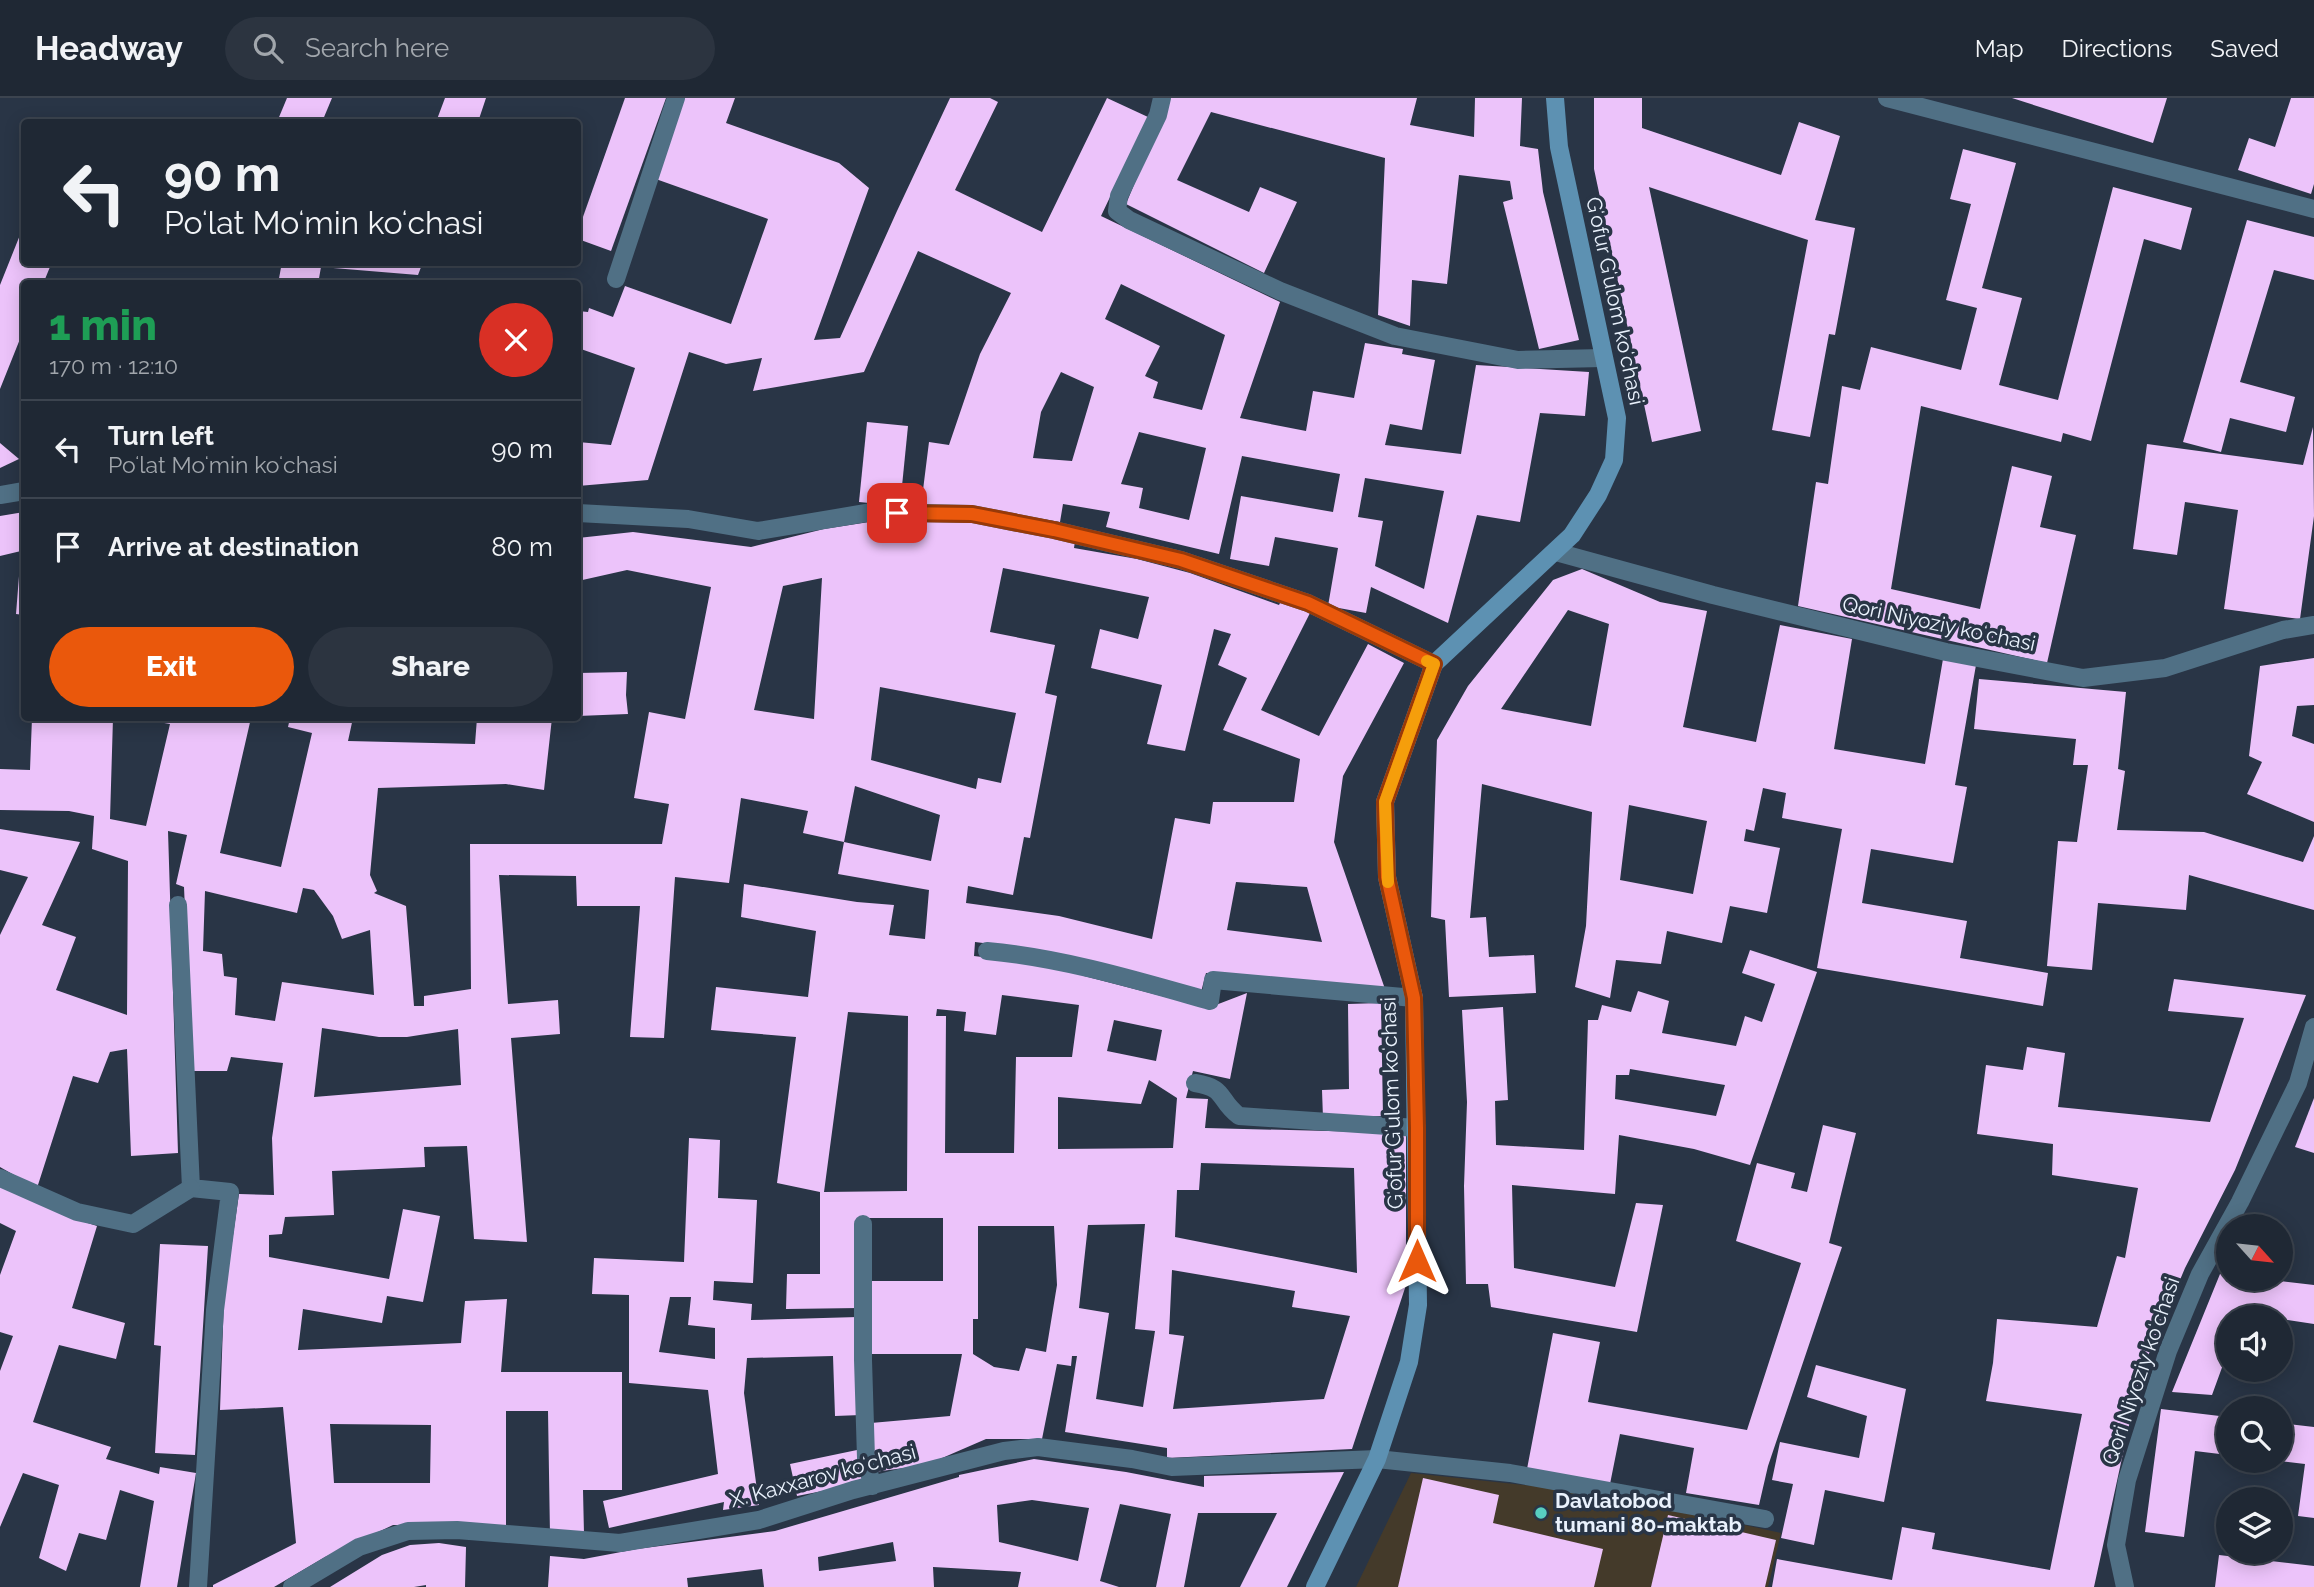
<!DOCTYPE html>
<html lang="en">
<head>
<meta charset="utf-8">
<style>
	:root { --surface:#1f2834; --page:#2c3440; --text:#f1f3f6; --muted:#a1a6ac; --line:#3c444f; --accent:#ea580c }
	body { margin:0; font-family:Raleway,sans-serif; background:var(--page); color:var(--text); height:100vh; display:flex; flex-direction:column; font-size:26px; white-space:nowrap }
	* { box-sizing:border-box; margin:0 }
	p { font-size:23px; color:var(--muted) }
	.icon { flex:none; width:38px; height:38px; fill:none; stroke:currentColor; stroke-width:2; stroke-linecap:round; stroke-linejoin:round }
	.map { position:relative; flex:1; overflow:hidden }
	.sheet { position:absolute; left:21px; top:182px; width:560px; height:441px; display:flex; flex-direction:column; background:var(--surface); border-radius:7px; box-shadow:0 4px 18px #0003,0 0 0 2px var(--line) }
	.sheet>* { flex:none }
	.top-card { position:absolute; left:21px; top:21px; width:560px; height:147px; border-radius:7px; box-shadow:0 4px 18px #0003,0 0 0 2px var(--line); background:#1f2834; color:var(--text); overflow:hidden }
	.needle { width:46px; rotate:117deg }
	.tools { position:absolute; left:2216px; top:1116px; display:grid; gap:14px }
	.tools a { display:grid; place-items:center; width:77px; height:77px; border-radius:50%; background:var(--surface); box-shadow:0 4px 18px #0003,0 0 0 2px var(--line); font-size:35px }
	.pin { position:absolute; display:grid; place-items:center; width:60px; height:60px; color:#fff; margin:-30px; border-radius:14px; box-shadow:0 4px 10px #0006 }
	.me { position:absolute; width:77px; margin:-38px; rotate:0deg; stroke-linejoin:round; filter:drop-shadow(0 0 5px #0008) }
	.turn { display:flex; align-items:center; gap:24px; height:147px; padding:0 28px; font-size:32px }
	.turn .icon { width:91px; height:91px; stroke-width:2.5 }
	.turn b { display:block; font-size:49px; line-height:60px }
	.round { display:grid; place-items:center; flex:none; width:74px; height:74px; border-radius:37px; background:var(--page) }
	.head { display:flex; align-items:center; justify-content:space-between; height:119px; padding:0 28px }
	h1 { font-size:42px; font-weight:800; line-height:52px; color:#1e9e55 }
	.cta { display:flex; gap:14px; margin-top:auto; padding:14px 28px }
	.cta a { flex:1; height:80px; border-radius:42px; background:var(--accent); color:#fff; font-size:28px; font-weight:800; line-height:80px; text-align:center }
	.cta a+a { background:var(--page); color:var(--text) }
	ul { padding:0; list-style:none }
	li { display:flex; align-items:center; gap:21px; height:98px; padding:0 28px; border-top:2px solid var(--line) }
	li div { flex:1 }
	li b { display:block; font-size:26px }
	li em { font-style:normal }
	header { display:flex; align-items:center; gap:42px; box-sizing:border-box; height:98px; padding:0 35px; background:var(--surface); border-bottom:2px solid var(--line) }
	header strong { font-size:33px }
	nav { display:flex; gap:38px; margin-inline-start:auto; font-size:24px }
	.search { width:490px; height:63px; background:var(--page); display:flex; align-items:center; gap:18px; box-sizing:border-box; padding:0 24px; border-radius:38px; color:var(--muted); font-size:26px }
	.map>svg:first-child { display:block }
</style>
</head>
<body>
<header>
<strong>Headway</strong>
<div class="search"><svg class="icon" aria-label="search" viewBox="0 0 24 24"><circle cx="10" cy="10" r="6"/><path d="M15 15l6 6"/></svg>Search here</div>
<nav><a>Map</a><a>Directions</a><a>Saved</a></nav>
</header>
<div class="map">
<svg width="2314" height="1489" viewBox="0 0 2314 1489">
	<rect width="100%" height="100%" fill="#293546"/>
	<polygon fill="#443a2a" points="1411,1375 1599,1395 1781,1435 1768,1489 1356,1489"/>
	<g fill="#ecc3fa" fill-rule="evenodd">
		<polygon points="287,0 332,0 322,24 277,24"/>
		<polygon points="445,0 486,0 478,24 436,24"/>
		<polygon points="625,0 666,0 611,153 578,141 578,133"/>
		<path d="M 681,0 L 735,0 L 726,25 L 839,65 L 869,90 L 814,242 L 840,240 L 897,113 L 950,0 L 990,0 L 998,4 L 955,92 L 1042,134 L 1107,0 L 1148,19 L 1101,118 L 1280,204 L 1240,320 L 1306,333 L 1313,293 L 1354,300 L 1365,245 L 1403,251 L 1402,256 L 1435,262 L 1422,332 L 1390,326 L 1385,347 L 1461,356 L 1476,267 L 1589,274 L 1585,318 L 1540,315 L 1520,424 L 1477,417 L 1448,525 L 1371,489 L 1366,515 L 1328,508 L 1338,450 L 1275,439 L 1269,468 L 1230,461 L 1241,398 L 1333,414 L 1340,376 L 1242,358 L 1219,456 L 1106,429 L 1110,414 L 1063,406 L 1060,424 L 973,409 L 921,408 L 929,344 L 949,347 L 980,256 L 1011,195 L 918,153 L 864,274 L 753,293 L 762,260 L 726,266 L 689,254 L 648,382 L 578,388 L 578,344 L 611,347 L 635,270 L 578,250 L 578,213 L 588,214 L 589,210 L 613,219 L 625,188 L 731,226 L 768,121 L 653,80 ZM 1121,186 L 1225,237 L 1202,312 L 1153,300 L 1158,284 L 1145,278 L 1160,248 L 1105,221 ZM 1061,274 L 1094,289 L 1072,363 L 1033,360 L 1041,314 ZM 1139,334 L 1206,350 L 1189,422 L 1139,410 L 1143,390 L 1121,386 ZM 1365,380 L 1444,393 L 1424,491 L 1375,468 L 1383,423 L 1358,419 Z"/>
		<polygon points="1170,0 1417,0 1410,27 1474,39 1475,0 1522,0 1520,48 1538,51 1543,94 1579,242 1539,251 1503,104 1513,101 1510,83 1459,77 1447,186 1412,182 1410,228 1378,217 1385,60 1211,14 1177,82 1249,114 1260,89 1297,104 1264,175 1126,106"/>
		<polygon points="1594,0 1642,0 1642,30 1781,77 1799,24 1840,38 1815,122 1855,130 1835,237 1829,236 1810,339 1772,332 1808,142 1649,89 1701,333 1652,344 1594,71"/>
		<polygon points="2012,0 2167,0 2153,45"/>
		<polygon points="2291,0 2314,0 2314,86 2311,96 2238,72 2249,40 2275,49"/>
		<polygon points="1963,51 2016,65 1982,190 2022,200 1999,287 2058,302 2113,89 2192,110 2181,152 2144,141 2091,343 2063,335 2061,344 1921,308 1891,491 1980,511 2012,368 2052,378 2040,429 2076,437 2047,565 1798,508 1816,384 1828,386 1842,288 1860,292 1871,249 1961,272 1977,210 1946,202 1971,106 1950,101"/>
		<polygon points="2247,122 2314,139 2314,182 2274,172 2240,284 2295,299 2286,334 2230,320 2221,354 2183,344"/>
		<polygon points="24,127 24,164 52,164 43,186 24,186 24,231 0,291 0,187"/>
		<polygon points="282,164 306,166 423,164 418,177 321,169 318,186 278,186"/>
		<polygon points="867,324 908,328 900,408 859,404"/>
		<polygon points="2313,329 2314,418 2300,521 2224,511 2238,412 2185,404 2177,457 2133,451 2147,346 2303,367"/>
		<polygon points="0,345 19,361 0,370"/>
		<polygon points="24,414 24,517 16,516 21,453 0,458 0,418"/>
		<path d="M 908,418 L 973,423 L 1075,443 L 1074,450 L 1137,461 L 1190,475 L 1279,507 L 1281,503 L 1310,515 L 1261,612 L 1319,638 L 1368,546 L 1404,565 L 1343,678 L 1334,744 L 1385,891 L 1206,875 L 1201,894 L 1041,852 L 975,844 L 974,858 L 1084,872 L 1084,878 L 1208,910 L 1247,895 L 1230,981 L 1193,973 L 1186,1000 L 1208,1001 L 1205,1030 L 1406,1035 L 1406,1187 L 1352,1351 L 1167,1360 L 1167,1350 L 1065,1334 L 1077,1258 L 1072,1258 L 1071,1268 L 1057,1266 L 1042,1341 L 986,1341 L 926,1367 L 874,1374 L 871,1325 L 950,1318 L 962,1256 L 868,1256 L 868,1183 L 943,1183 L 943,1120 L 859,1120 L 859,1210 L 786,1211 L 787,1176 L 820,1176 L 820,1094 L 777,1085 L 796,939 L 711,932 L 716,889 L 808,899 L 816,833 L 741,819 L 744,786 L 857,804 L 894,807 L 889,837 L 925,841 L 929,792 L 838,776 L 844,744 L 803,735 L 808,713 L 741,700 L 729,785 L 675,779 L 664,940 L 630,939 L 640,808 L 577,808 L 576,778 L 499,777 L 508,906 L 558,902 L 560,936 L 511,940 L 527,1144 L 474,1141 L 467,1048 L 424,1049 L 425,1069 L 332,1073 L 334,1117 L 285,1119 L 282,1136 L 269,1137 L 269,1159 L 389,1181 L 403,1111 L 440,1118 L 423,1204 L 387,1198 L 382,1225 L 303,1211 L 298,1252 L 461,1245 L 465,1203 L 507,1201 L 501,1274 L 622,1274 L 622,1392 L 583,1392 L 584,1436 L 550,1437 L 548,1313 L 506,1313 L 506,1427 L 393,1427 L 325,1459 L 274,1489 L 213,1489 L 213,1487 L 296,1445 L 283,1309 L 220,1312 L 224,1200 L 239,1096 L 274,1097 L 272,1040 L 283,965 L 231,959 L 227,973 L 192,973 L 184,789 L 176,786 L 187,737 L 168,733 L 178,1055 L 131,1058 L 127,951 L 110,954 L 98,985 L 73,978 L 37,1090 L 0,1069 L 0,837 L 28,779 L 0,772 L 0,731 L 80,744 L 42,827 L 76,839 L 56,892 L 127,917 L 128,763 L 92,751 L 94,718 L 69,713 L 0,712 L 0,671 L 30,672 L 32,620 L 113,620 L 110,721 L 146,728 L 170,626 L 135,620 L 251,620 L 220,755 L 281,769 L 312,635 L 288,629 L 290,620 L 353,620 L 348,643 L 475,646 L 477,620 L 552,620 L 544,692 L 506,686 L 378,690 L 370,777 L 377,793 L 374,795 L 406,808 L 414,908 L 424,908 L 424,898 L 471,891 L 470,746 L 662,746 L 669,706 L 634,700 L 649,614 L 685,621 L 711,489 L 627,472 L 578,483 L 578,440 L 633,434 L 751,449 L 824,431 ZM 1003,470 L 1149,499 L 1138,541 L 1100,531 L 1091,570 L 1162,587 L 1147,646 L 1185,653 L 1214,531 L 1231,536 L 1218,567 L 1247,580 L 1223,632 L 1300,661 L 1294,704 L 1213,704 L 1210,726 L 1175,720 L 1152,841 L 1059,818 L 966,805 L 968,788 L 1013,797 L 1024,739 L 1030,740 L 1057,598 L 1045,595 L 1055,547 L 990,534 ZM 822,480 L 814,621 L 754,612 L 783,488 ZM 880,589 L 1016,615 L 1001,685 L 978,680 L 976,691 L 871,662 ZM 855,688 L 940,717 L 931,763 L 844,744 ZM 1236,784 L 1307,789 L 1322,844 L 1227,832 ZM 303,790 L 314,792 L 333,818 L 342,841 L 370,832 L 374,897 L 282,884 L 275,923 L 235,917 L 237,880 L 224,878 L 222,856 L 203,853 L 205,793 L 297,815 ZM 1002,897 L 1079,907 L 1072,959 L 1016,959 L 1014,1055 L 945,1055 L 946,918 L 936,918 L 937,911 L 966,914 L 964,933 L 996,937 ZM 848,914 L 908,918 L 907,1093 L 824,1094 ZM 1114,922 L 1162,932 L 1156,963 L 1107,953 ZM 322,930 L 379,939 L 407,939 L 458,931 L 461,987 L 314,999 ZM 1149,982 L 1177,1000 L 1173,1050 L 1058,1051 L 1058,999 L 1141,1006 ZM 1201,1065 L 1354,1070 L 1357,1175 L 1175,1139 L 1177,1092 L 1199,1092 ZM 1145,1126 L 1135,1231 L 1155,1233 L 1143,1309 L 1096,1301 L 1109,1215 L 1079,1210 L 1088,1127 ZM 978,1128 L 1054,1128 L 1057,1187 L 1046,1254 L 1026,1250 L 1019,1273 L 994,1269 L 973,1256 L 973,1221 L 978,1221 ZM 1172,1172 L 1295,1193 L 1292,1209 L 1350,1218 L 1324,1301 L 1173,1311 L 1184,1238 L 1169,1236 ZM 330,1326 L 431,1327 L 430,1385 L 334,1385 Z"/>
		<path d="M 1582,471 L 1660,504 L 1707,513 L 1683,629 L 1756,644 L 1780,527 L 1852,541 L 1834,651 L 1925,666 L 1943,561 L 1976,567 L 1955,687 L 1967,689 L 1953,765 L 1871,751 L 1862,805 L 1967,823 L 1960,860 L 2048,875 L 2043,908 L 1817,870 L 1842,731 L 1782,720 L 1786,695 L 1763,690 L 1754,733 L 1746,731 L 1744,743 L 1780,750 L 1767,815 L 1730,808 L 1722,845 L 1667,833 L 1661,866 L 1616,862 L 1610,900 L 1575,889 L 1586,828 L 1592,714 L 1482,686 L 1470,820 L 1486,819 L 1489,859 L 1534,857 L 1536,895 L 1449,899 L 1445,822 L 1431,819 L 1437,642 L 1468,588 L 1553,482 ZM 1568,512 L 1609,526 L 1591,628 L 1501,611 ZM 1629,707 L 1707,723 L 1693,796 L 1620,782 Z"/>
		<polygon points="2314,560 2314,607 2297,608 2292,638 2314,646 2314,724 2247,696 2262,664 2249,658 2260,568"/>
		<polygon points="627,574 626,597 628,616 578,618 578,575"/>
		<polygon points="1979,581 2126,594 2118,671 2125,673 2117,732 2204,734 2303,764 2314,738 2314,812 2189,777 2186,812 2098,805 2092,872 2047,868 2058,743 2077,744 2088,667 2073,667 2076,641 1974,631"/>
		<path d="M 1750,852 L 1817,874 L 1750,1067 L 1694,1051 L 1619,1037 L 1615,1096 L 1512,1087 L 1514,1170 L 1615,1189 L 1636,1105 L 1663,1107 L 1637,1234 L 1491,1209 L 1488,1186 L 1466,1186 L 1464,1088 L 1467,1004 L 1462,912 L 1503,909 L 1508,1002 L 1495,1003 L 1496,1047 L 1584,1052 L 1588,922 L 1598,922 L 1602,907 L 1631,914 L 1638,893 L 1669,903 L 1662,935 L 1736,948 L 1745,918 L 1762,924 L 1775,886 L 1742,875 ZM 1630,971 L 1725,987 L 1716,1018 L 1615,1001 L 1616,977 L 1629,977 Z"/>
		<polygon points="2174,881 2306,897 2235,1072 2185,1170 2140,1277 2094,1489 1772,1489 1777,1461 1892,1482 1902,1429 1935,1435 1932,1451 2050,1472 2082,1316 1986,1303 1993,1265 1997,1221 2097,1229 2117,1158 2125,1160 2138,1090 2052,1077 2053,1046 1977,1036 1986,967 2023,972 2027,949 2065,955 2058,1009 2210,1024 2244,920 2168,913"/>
		<polygon points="1381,905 1383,1018 1323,1020 1322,992 1349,991 1348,906"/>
		<polygon points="2314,1000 2314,1055 2295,1049"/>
		<polygon points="1823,1027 1856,1035 1829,1145 1842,1149 1768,1368 1759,1407 1686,1395 1694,1350 1620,1336 1610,1386 1527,1371 1553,1235 1600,1244 1588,1304 1747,1332 1801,1165 1736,1143 1757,1065 1795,1075 1791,1090 1807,1094"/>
		<path d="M 689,1040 L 720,1042 L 718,1100 L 757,1102 L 753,1185 L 714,1183 L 713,1202 L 752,1206 L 751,1222 L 858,1219 L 861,1317 L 835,1318 L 833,1258 L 747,1260 L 744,1295 L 759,1407 L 723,1412 L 724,1404 L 609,1430 L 603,1403 L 718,1376 L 708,1292 L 629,1285 L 629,1197 L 592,1196 L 594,1160 L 684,1164 ZM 670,1199 L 691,1199 L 688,1227 L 715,1230 L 715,1261 L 659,1254 Z"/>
		<polygon points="0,1085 66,1118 97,1128 72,1210 125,1225 116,1261 59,1247 33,1324 111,1349 106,1361 159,1376 160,1369 196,1375 177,1489 140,1489 154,1403 120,1392 106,1442 79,1435 66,1473 39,1460 59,1387 23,1375 0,1429 0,1273 13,1238 0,1234 0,1177 16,1133 0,1125"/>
		<polygon points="160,1146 208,1148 195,1357 155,1355 161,1248 154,1247"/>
		<polygon points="2220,1176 2228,1177 2228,1181 2264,1181 2314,1187 2314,1226 2241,1215 2239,1220 2228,1220 2228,1253 2212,1297 2172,1294"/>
		<polygon points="1816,1267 1906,1291 1884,1404 1825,1392 1814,1447 1781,1440 1793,1386 1772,1382 1780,1344 1859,1360 1867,1318 1807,1299"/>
		<polygon points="2161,1311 2228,1319 2228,1357 2195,1353 2184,1439 2145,1434"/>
		<polygon points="2280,1325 2314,1329 2314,1420 2298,1418 2305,1366 2280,1363"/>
		<polygon points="857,1352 863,1385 797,1398 790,1366"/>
		<path d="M 1034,1361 L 1126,1374 L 1204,1389 L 1204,1378 L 1344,1374 L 1287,1489 L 1240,1489 L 1277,1415 L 1198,1415 L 1184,1489 L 1156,1489 L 1171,1416 L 1120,1406 L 1100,1483 L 1119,1489 L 1018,1489 L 1021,1474 L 933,1469 L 934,1489 L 764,1489 L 762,1471 L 687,1480 L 688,1489 L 548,1489 L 550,1458 L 584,1461 L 637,1451 L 775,1433 L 959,1379 L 959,1377 ZM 1032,1402 L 1089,1410 L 1078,1463 L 999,1444 L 997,1407 ZM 893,1444 L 896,1463 L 819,1473 L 818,1459 Z"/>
		<polygon points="1423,1380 1499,1397 1493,1425 1603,1451 1594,1489 1398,1489"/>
		<polygon points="1668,1417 1776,1442 1765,1489 1651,1489"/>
		<polygon points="439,1445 466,1449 465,1489 426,1489 426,1487 414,1489 330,1489 382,1457 410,1447"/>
		<polygon points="2219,1457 2314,1468 2314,1489 2215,1489"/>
	</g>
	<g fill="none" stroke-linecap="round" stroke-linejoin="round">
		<g stroke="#507085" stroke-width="18">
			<polyline points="1162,0 1158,17 1119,98 1117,113 1129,122 1280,193 1395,238 1518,262 1603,260"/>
			<polyline points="616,181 676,0"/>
			<polyline points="178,807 191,1090 230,1094 215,1212 198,1489"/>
			<path d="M 987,853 C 1063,860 1136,882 1210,903 L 1213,882 L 1414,900"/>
			<path d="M 1195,985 C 1227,990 1217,1001 1239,1018 L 1417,1030"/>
			<polyline points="0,1080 77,1114 133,1126 191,1090"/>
			<polyline points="863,1126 863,1262 866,1360 872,1388"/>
		</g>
		<g stroke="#507085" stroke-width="18">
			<polyline points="1887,0 2314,111"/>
			<polyline points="0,397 24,393"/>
			<polyline points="578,415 688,421 758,433 872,414 972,416 1054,432 1181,462 1308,505 1434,566"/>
			<polyline points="1556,454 1713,497 1946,554 2083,580 2165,570 2283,532 2314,527"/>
			<polyline points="292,1489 359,1449 408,1433 457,1432 620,1445 759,1422 853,1392 1004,1353 1038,1349 1132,1361 1172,1369 1377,1361 1510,1375 1765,1421"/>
			<polyline points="2125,1489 2116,1447 2127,1382 2168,1253 2200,1176 2240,1104 2298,985 2314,929"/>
		</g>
		<polyline stroke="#5d91b2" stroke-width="18" points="1315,1489 1377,1361 1409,1264 1418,1207 1414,900 1387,779 1385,704 1434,566 1572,437 1598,397 1614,362 1617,320 1559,49 1555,0"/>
	</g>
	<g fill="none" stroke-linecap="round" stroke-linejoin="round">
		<defs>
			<polyline id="route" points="897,415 972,416 1054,432 1181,462 1308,505 1434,566 1385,704 1387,779 1414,900 1417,1030 1417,1163"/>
		</defs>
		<use href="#route" stroke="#983908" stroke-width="18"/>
		<use href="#route" stroke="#ea580c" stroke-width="12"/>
		<polyline stroke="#f59e0b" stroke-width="12" points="1388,784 1385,704 1434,566 1427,563"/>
	</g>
	<circle fill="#58cec0" stroke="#293546" stroke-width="2.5" cx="1541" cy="1415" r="7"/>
	<g text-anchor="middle" stroke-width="7" stroke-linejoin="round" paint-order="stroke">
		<g font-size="21" fill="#eaf2fd" stroke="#293546">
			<text transform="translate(1615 203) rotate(78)" y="7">Gʻofur Gʻulom koʻchasi</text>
			<text transform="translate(1939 526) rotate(12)" y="7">Qori Niyoziy koʻchasi</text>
			<text transform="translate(1392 1005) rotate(-92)" y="7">Gʻofur Gʻulom koʻchasi</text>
			<text transform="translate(2141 1273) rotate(-71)" y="7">Qori Niyoziy koʻchasi</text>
			<text transform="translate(823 1378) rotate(-15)" y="7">X. Kaxxarov koʻchasi</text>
		</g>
		<g font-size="21" font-weight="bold" fill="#eaf2fd" stroke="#293546" text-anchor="start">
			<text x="1555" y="1410">Davlatobod<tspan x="1555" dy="24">tumani 80-maktab</tspan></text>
		</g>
	</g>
</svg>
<div class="tools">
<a><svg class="needle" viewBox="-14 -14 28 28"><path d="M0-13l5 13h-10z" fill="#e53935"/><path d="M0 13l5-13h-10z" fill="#a1a6ac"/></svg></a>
<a><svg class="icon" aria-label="sound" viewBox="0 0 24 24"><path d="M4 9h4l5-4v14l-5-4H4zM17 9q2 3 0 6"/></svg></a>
<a><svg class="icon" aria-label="search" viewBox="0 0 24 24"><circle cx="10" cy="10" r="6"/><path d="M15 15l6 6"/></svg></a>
<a><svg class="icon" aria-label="layers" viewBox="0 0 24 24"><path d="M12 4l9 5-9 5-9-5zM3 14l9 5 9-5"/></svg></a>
</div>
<div class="pin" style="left:897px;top:415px;background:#d93025"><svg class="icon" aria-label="arrive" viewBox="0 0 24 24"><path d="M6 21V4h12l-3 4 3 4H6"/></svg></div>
<svg class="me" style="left:1417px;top:1163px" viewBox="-20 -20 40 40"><path d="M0-17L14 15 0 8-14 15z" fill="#ea580c" stroke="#fff" stroke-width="4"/></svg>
<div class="top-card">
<div class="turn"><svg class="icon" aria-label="left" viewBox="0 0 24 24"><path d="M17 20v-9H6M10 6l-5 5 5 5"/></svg><div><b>90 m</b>Poʻlat Moʻmin koʻchasi</div></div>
</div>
<section class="sheet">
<div class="head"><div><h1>1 min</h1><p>170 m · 12:10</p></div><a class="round" style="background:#d93025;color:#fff"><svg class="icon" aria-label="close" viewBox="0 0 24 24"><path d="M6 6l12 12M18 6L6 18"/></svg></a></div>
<ul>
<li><svg class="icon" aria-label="left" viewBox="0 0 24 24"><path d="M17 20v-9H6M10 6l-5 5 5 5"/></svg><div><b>Turn left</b><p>Poʻlat Moʻmin koʻchasi</p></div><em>90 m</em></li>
<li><svg class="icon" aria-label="arrive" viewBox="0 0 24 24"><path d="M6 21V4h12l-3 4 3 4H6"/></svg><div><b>Arrive at destination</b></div><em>80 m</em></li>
</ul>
<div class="cta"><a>Exit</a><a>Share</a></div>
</section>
</div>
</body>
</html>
